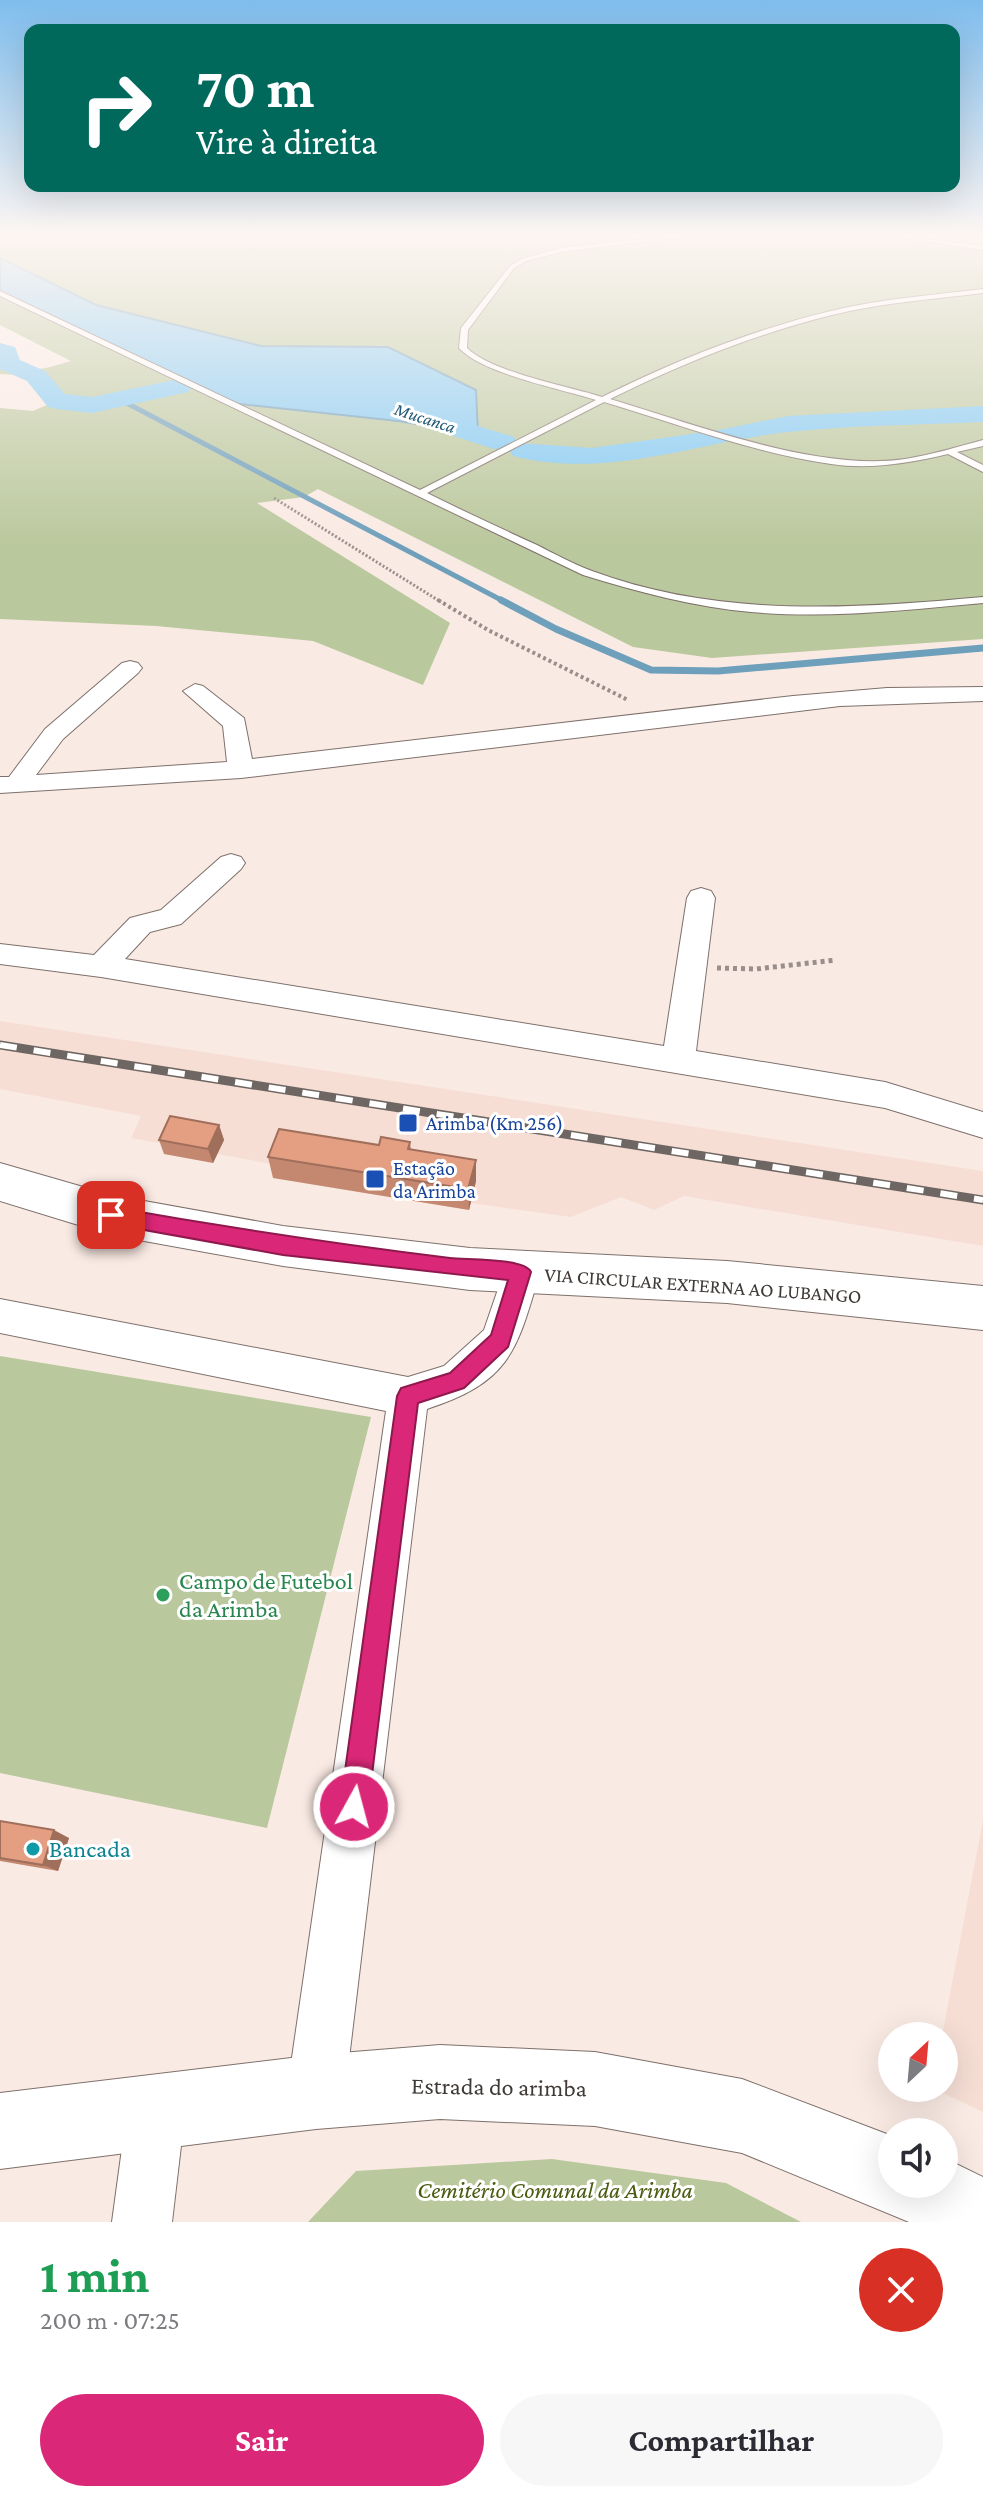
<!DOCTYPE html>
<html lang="pt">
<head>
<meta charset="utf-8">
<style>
	:root { --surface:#fff; --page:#f7f7f7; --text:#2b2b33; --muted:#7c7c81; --accent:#db2777 }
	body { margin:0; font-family:"Crimson Pro",serif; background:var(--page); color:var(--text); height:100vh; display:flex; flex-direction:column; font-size:30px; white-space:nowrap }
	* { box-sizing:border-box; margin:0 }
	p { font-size:26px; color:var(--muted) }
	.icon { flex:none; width:44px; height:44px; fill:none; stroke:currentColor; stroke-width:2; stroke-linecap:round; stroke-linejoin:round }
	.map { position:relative; height:2222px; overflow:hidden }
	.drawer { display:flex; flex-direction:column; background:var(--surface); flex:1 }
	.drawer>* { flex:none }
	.banner { position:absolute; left:24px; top:24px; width:936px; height:168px; border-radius:16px; box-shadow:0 8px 32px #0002; background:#00695c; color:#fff; overflow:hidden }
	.needle { width:52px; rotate:26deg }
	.fabs { position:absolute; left:878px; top:2022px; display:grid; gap:16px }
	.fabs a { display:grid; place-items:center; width:80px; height:80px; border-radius:50%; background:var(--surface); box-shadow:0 8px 32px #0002; font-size:40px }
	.pin { position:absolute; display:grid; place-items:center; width:68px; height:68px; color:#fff; margin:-34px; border-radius:16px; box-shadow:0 4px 12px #0006 }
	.me { position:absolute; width:88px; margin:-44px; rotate:7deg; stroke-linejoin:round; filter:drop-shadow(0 0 6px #0008) }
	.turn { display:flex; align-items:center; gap:28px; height:168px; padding:0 40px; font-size:36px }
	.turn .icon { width:104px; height:104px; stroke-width:2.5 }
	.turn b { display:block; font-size:56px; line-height:68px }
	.round { display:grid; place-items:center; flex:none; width:84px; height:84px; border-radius:42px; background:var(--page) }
	.head { display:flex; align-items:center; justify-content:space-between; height:136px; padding:0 40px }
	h1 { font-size:48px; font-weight:700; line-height:60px; color:#1e9e55 }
	.cta { display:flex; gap:16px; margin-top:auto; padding:16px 40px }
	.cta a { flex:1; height:92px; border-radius:48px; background:var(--accent); color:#fff; font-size:32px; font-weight:700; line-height:92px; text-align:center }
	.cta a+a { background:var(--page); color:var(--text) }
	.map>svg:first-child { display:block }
</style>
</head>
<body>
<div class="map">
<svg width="983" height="2222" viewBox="0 0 983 2222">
	<rect width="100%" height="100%" fill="#faeae4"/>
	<g fill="#f6ded5">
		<polygon points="0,1021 983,1171 983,1246 684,1196 654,1210 621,1197 571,1217 471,1203 469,1210 273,1178 278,1165 217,1154 223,1139 169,1145 131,1138 141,1116 0,1089"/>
		<polygon points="983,1820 983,2112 932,2088 944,2088 942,2036"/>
	</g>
	<g fill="#bac89d">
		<path d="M 0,236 L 983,236 L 983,639 L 712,658 L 633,647 L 318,489 L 304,497 L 257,503 L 450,623 L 423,685 L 313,641 L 156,626 L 0,619 L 0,408 L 33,411 L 56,401 L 36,376 L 0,374 L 0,344 L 8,346 C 27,378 39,370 71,361 L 0,325 Z"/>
		<polygon points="0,1356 371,1417 267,1828 0,1773"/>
		<polygon points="552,2159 726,2183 801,2222 308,2222 356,2171"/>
	</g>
	<polygon fill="#82caf4" stroke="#6e9fbb" stroke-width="2" points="0,258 96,305 261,346 388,347 476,390 478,434 398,421 231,403 0,293"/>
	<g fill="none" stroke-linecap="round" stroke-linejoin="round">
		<polyline stroke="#6e9fbb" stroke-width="5" points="119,399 505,602"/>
		<polyline stroke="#6e9fbb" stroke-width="7" points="501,600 556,629 651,670 718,671 983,648"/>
		<g fill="#82caf4" fill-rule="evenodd">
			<polygon points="0,343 15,347 20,360 45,371 65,394 92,397 179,379 192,387 188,392 92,413 57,409 48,407 27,381 0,369"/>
			<path d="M 410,405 L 514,437 L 518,443 L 592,448 L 719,430 L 788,416 L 983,406 L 983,422 C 918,425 852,425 788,432 C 696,442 608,480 513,456 L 509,450 L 494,449 L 401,419 L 397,413 L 401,407 Z"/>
		</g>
		<defs>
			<g id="lane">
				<path d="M 671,236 L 686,236 L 561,252 L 526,261 L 514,268 L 468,330 L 467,348 C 491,372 568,386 602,397 C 676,360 752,330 831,311 C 881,299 932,295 983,289 L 983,293 C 933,299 882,303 832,315 C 755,334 681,364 610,399 C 694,424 818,472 905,459 C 931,455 957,447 983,440 L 983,446 L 957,452 L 983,465 L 983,472 L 948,454 C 910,463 870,470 831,464 C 754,453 678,424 604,402 L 427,493 C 463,511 500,528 537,545 C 555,554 573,564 592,571 C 719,618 851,609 983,597 L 983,603 C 906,610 828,619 751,612 C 694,607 638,592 583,575 L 0,296 L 0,291 L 2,292 L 420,490 L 596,400 C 561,389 483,374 459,348 L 461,328 L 510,266 L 522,259 L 561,248 Z"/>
				<polygon points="902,236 983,246 983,250 905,238"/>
			</g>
			<g id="street">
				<polygon points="130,661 138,663 142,668 138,673 63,739 36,775 227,762 223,726 183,691 195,684 203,686 244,718 252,759 793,696 887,688 983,687 983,701 840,706 241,778 0,793 0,777 9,777 45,729 122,663"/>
				<polygon points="231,854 241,857 245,863 241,869 181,924 150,932 125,959 664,1046 687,898 691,891 701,888 711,891 715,898 696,1051 885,1082 983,1112 983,1138 885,1108 101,977 0,964 0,944 94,955 130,918 161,910 221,857"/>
				<path d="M 521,1256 L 534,1260 L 540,1272 C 517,1350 511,1382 427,1409 L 345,2092 L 336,2112 L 316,2121 L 296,2112 L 287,2092 L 386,1411 L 0,1333 L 0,1299 L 408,1377 L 444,1366 L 484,1330 L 508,1260 Z"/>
				<polygon points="156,2083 176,2092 185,2112 172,2222 112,2222 127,2112 136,2092"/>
			</g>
			<g id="secondary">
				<polygon points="0,1163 111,1195 283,1226 470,1248 727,1261 983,1286 983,1330 727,1303 470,1290 283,1266 111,1235 0,1201"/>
				<polygon points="440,2045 595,2052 742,2079 892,2136 892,2184 944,2184 944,2158 983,2177 983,2222 909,2222 742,2153 595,2126 440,2119 316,2129 0,2169 0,2093 316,2055"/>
			</g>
		</defs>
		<use href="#lane" stroke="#7e706b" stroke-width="2"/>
		<use href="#street" stroke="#7e706b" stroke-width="2"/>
		<use href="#secondary" stroke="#7e706b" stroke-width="2"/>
		<polyline stroke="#998e8a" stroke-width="3" stroke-dasharray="2 2" stroke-linecap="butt" points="274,498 441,602"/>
		<polyline stroke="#998e8a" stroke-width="4" stroke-dasharray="3 3" stroke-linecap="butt" points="438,600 488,630 628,700"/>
		<polyline stroke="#998e8a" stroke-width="5" stroke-dasharray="4 4" stroke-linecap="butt" points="717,968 756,969 836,960"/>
		<use href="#lane" fill="#fff" fill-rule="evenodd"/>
		<use href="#street" fill="#fff" fill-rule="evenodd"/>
		<use href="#secondary" fill="#fff" fill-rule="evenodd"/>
		<defs>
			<polyline id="rail" points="0,1045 983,1200"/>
		</defs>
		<use href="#rail" stroke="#6e6662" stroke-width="9"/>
		<use href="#rail" stroke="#fff" stroke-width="6" stroke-dasharray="17" stroke-linecap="butt"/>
	</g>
	<g fill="#c48870">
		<polygon points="219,1125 224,1140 213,1163 164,1154 159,1140"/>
		<polygon points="410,1142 411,1150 476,1181 469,1210 273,1178 268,1157"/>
		<polygon points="0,1821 69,1838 58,1871 0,1861"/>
	</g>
	<g fill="#a06f5b">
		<polygon points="219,1125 224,1140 213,1163 208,1149"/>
		<polygon points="476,1160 476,1181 469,1210 468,1189"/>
		<polygon points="54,1830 69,1838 58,1871 43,1865"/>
	</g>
	<g fill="#e49e82" stroke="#a06f5b" stroke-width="2">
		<polygon points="170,1116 219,1125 208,1149 159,1140"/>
		<polygon points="279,1129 379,1145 381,1137 410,1142 408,1149 476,1160 468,1189 268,1157"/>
		<polygon points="0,1821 54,1830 43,1865 0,1858"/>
	</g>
	<linearGradient id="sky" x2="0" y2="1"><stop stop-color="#7fbded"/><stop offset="0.43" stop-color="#fdf6f3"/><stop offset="1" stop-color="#fdf6f3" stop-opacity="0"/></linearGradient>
	<rect width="983" height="547" fill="url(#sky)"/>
	<path fill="#db2777" stroke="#8e194d" stroke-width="2" d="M 111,1207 C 224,1227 336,1244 450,1258 C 467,1260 525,1258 531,1272 L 508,1347 L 464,1388 L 418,1403 L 368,1807 L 364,1817 L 354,1821 L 344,1817 L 340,1807 L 397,1396 L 401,1388 L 450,1373 L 491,1335 L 508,1280 L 283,1255 L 111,1224 L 101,1215 Z"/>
	<g fill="#1a4fb4" stroke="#fff" stroke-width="3">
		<rect x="398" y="1113" width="20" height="20" rx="4"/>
		<rect x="365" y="1169" width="20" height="20" rx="4"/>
	</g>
	<circle fill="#2e9e5b" stroke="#fff" stroke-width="3" cx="163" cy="1595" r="8"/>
	<circle fill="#0f9aa8" stroke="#fff" stroke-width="3" cx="33" cy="1849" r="8"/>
	<g text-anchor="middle" stroke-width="6" stroke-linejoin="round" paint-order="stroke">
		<g font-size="18" font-style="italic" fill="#205773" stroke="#fff">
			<text transform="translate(425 418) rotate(18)" y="6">Mucanca</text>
		</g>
		<g font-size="20" fill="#164399" stroke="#fff" text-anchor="start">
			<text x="426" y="1130">Arimba (Km 256)</text>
			<text x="393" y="1175">Estação<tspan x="393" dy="23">da Arimba</tspan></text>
		</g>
		<g font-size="20" fill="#403a37" stroke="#fff">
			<text transform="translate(703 1285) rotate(4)" y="7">VIA CIRCULAR EXTERNA AO LUBANGO</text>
		</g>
		<g font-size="24" fill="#27864d" stroke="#fff" text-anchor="start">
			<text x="179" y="1589">Campo de Futebol<tspan x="179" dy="28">da Arimba</tspan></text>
		</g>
		<g font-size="24" fill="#0d838f" stroke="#fff" text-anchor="start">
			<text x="49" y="1857">Bancada</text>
		</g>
		<g font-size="24" fill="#403a37" stroke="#fff">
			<text transform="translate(499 2087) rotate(1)" y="8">Estrada do arimba</text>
		</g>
		<g font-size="24" font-style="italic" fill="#4a5b10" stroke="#fff">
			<text x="555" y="2198">Cemitério Comunal da Arimba</text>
		</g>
	</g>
</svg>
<div class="fabs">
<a><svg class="needle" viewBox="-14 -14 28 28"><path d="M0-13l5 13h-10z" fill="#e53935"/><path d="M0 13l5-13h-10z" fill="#7c7c81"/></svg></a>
<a><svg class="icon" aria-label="sound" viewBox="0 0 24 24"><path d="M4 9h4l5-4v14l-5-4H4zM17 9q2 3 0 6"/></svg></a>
</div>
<div class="pin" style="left:111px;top:1215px;background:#d93025"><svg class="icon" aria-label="arrive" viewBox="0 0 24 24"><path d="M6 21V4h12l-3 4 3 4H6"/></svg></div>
<svg class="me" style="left:354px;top:1807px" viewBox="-20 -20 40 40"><circle r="17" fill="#db2777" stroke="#fff" stroke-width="3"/><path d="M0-11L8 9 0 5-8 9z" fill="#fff"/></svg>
<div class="banner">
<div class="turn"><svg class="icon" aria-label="right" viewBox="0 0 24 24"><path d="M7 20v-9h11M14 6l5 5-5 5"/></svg><div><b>70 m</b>Vire à direita</div></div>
</div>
</div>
<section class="drawer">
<div class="head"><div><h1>1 min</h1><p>200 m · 07:25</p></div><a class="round" style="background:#d93025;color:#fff"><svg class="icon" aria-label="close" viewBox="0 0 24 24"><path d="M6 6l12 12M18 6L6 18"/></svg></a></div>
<div class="cta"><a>Sair</a><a>Compartilhar</a></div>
</section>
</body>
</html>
